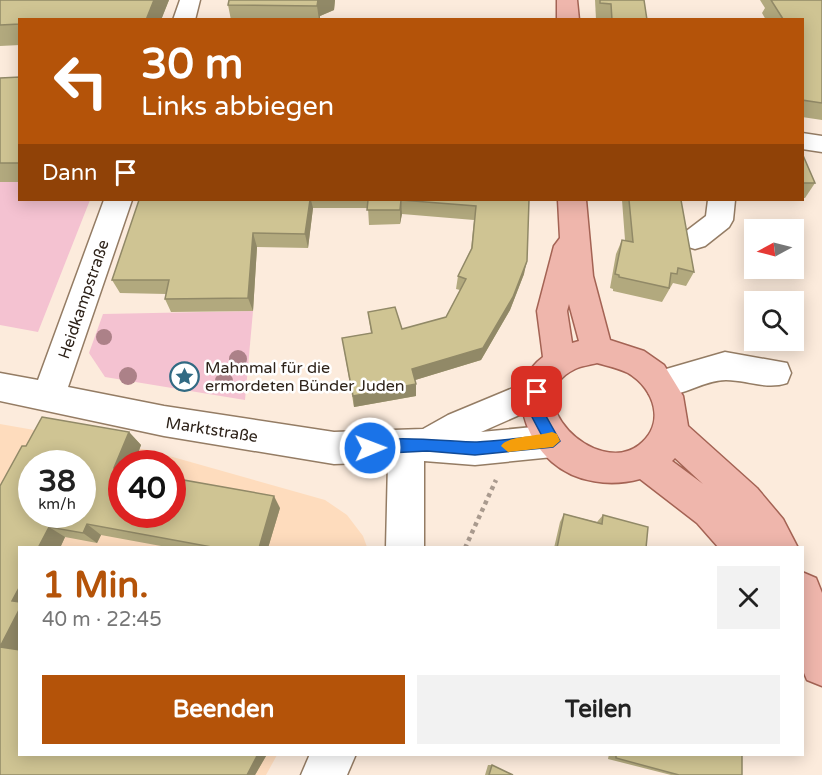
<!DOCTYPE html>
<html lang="de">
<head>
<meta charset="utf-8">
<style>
	:root { --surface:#fff; --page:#f2f2f2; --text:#222; --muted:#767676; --accent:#b45309 }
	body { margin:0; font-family:"Varela Round",sans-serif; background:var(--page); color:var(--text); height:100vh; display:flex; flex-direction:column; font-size:22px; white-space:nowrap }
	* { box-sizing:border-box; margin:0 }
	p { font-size:20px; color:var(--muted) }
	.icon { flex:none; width:33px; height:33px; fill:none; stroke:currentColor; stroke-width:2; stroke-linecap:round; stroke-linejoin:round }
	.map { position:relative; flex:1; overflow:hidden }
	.details { position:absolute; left:18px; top:546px; width:786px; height:210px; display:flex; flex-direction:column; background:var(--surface); border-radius:0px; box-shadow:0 3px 15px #0003 }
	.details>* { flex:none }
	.top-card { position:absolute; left:18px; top:18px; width:786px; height:183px; border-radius:0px; box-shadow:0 3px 15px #0003; background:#b45309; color:#fff; overflow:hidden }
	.needle { width:39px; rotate:263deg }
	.fabs { position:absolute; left:744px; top:219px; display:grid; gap:12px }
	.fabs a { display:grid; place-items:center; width:60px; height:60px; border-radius:0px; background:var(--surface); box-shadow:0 3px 15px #0003; font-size:30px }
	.speed { position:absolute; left:18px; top:450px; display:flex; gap:12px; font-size:30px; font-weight:700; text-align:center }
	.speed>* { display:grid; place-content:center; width:78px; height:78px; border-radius:50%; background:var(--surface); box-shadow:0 3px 15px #0003; line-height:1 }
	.speed small { font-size:15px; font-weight:400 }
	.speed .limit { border:9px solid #d22; background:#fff; color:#111 }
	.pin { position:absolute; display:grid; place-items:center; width:51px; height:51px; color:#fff; margin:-26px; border-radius:12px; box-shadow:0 3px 9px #0006 }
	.me { position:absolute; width:66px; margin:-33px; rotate:89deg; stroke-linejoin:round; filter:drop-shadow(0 0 4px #0008) }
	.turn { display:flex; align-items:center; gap:21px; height:126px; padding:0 24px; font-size:27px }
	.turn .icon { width:78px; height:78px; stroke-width:2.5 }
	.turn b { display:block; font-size:42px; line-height:51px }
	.then { display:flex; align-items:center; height:57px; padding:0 24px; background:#0003; gap:12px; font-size:22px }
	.round { display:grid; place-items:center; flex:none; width:63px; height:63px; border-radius:0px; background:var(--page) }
	.summary { display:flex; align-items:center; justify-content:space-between; height:102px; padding:0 24px }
	h1 { font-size:36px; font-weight:700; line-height:45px; color:var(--accent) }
	.action { display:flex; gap:12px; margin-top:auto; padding:12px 24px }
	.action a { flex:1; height:69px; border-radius:0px; background:var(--accent); color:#fff; font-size:24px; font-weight:700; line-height:69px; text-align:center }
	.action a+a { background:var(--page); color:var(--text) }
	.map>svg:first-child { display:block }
</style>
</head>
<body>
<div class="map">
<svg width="822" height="775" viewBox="0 0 822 775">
	<rect width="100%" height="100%" fill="#fcebdc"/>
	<path fill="#fedcbd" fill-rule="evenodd" d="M 0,424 L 148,450 L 325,500 L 347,515 L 363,536 L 367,547 L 20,548 L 20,754 L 277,755 L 266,775 L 0,775 ZM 32,464 L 82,464 L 82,514 L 32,514 ZM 122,464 L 172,464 L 172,514 L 122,514 Z"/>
	<g fill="#f4c2d1">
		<polygon points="0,176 19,176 20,200 90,200 38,332 0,325"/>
		<polygon points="253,311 245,400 105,377 89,353 103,314"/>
	</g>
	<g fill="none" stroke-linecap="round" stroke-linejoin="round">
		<defs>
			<g id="minor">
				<polygon points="180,0 200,0 195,20 173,20"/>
				<polygon points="802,133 822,136 822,152 802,149"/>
				<polygon points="104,200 132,200 68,387 164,406 334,432 423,429 448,415 537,378 549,382 554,392 549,402 481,432 553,425 565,430 570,441 565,452 553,457 475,465 424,461 424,548 386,548 388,462 334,464 164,436 0,401 0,373 38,380"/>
				<polygon points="708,200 735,200 733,220 729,227 705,246 695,249 685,246 681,239 685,232 706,216"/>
				<path d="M 725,352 L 787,363 L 791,373 L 787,383 C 766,390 747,380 726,380 C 700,380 676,403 649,394 L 645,384 L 649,374 Z"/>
				<polygon points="310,754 356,754 347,775 301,775"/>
			</g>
			<g id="major">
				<polygon points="557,0 577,0 579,20 557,20"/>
				<path d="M 558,200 L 586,200 L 593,276 L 610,340 L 644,351 L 664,365 L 683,396 L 688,426 L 757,488 L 783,519 L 798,548 L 719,548 L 697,523 L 640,479 C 611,487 576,483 552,462 C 523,436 506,384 543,357 L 537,311 L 554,246 L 560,238 ZM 569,304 L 579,341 L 572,343 L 567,311 ZM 597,363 C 608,366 618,368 628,373 C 655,389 666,424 639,445 C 596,478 515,398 575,369 C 581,366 590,365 597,363 ZM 675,458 L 703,484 L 672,461 Z"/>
				<polygon points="802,572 816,578 822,593 822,686 807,680 802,668"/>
			</g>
		</defs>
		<use href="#minor" stroke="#947c64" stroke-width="3"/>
		<use href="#major" stroke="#a46354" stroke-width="3"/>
		<polyline stroke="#a99a8e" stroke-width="4" stroke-dasharray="3 3" stroke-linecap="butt" points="178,390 184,376"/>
		<polyline stroke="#a99a8e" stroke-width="4.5" stroke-dasharray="4 4" stroke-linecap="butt" points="465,548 496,480"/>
		<use href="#minor" fill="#fff" fill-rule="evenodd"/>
		<use href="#major" fill="#efb6ac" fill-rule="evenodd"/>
	</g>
	<g fill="#ac8188">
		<circle cx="104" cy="337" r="8"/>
		<circle cx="238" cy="359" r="9"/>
		<circle cx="128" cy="376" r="9"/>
		<circle cx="224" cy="381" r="9"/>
	</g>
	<g fill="#b2a97e">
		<polygon points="0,0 169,0 161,20 20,20 20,45 0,46"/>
		<polygon points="335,0 334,10 320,16 320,20 231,20 228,5"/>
		<polygon points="595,0 644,0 647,20 596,19"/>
		<polygon points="760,0 822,0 822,120 802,117 802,20 766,20 762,13 765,8"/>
		<polygon points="20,77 20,182 0,182 0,78"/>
		<polygon points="802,183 815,183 805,198 802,198"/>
		<polygon points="139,200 538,200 537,201 529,200 524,274 510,310 481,360 415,380 416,396 354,407 342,338 371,333 368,312 402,329 446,317 460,290 456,289 458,276 471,249 474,220 402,214 400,224 369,225 368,208 313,208 308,248 257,247 253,311 171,312 165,299 166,294 120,293 112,280"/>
		<polygon points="622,200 681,200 694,272 686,286 673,283 662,302 613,291 613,289 610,288 616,254 622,240 625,240"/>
		<polygon points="129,432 141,445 134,464 122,464 122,514 280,508 268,548 172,548 101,535 97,543 65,537 60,548 20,548 20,754 258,754 266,756 255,775 0,775 26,446"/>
		<polygon points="564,514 597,522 603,515 646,548 554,548 560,522"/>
		<polygon points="609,754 742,754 742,775 671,775 608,759"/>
		<polygon points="488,765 492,765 513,775 485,775"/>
	</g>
	<g fill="#918967">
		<polygon points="154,0 169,0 161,20 146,20"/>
		<polygon points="318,0 335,0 334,10 320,16 320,20 319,20 317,6"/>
		<polygon points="310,200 311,200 313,208 308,248 305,234"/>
		<polygon points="401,200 402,214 400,224 400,210"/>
		<polygon points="253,233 257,247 253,311 248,298"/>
		<polygon points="527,261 524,274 510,310 481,360 412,381 412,369"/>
		<polygon points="416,384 416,396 354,407 353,396"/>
		<polygon points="129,432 141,445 134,464 122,464 122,475 114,468"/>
		<polygon points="274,496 280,508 268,548 259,548"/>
		<polygon points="87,524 101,535 97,543 83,533"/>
		<polygon points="49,527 65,537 60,548 38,548"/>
		<polygon points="20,586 20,604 12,601"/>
		<polygon points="20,608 20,652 0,647"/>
		<polygon points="257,756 266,756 255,775 247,775"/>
	</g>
	<g fill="#cfc493" stroke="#918967" stroke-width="1.5" fill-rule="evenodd">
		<polygon points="0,0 154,0 146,20 20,20 20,24 0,25"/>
		<polygon points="229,0 318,0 317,6 228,5"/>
		<polygon points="600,0 644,0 647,20 612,20 611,4 600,3"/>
		<polygon points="771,0 822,0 822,103 802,100 802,20 782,20 783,19"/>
		<polygon points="20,77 20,163 0,163 0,78"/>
		<polygon points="802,153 815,183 802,183"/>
		<polygon points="139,200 310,200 305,234 253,233 248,298 165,299 169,280 112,280"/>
		<polygon points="368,200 529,200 527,261 513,297 483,348 412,369 416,384 353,396 342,338 372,333 368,312 395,307 402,329 446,317 466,279 458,276 472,248 476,206 401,200 400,210 367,210"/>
		<polygon points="629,200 681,200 694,272 678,268 677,274 671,273 669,288 619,277 619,275 615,274 622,240 633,242"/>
		<path d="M 42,417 L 129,432 L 114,468 L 122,469 L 122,514 L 172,514 L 172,478 L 274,496 L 259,548 L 217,548 L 87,524 L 83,533 L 49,527 L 38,548 L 20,548 L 20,586 L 12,601 L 20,602 L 20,608 L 0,647 L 20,650 L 20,754 L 253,754 L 257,756 L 247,775 L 0,775 L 0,486 L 22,446 L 26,446 ZM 32,464 L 82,464 L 82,514 L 32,514 Z"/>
		<polygon points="564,514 602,524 603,515 648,527 646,548 557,548"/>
		<polygon points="616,754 742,754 742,775 679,775 616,758"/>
		<polygon points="492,765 513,775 489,775"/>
	</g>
	<path fill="#1a73e8" stroke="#114b97" stroke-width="1.5" d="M 537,386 L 544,392 L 546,416 L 560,441 L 553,447 L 475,455 L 427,451 L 370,454 L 363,448 C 370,431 458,443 477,442 C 498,441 520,438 542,436 L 532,417 L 530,392 Z"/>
	<path fill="#f59e0b" d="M 552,432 L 557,434 L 560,441 L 553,447 L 508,452 L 501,446 C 506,436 540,436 552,432 Z"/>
	<defs>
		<symbol id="sight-ring" viewBox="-11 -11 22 22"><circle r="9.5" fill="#fff" stroke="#316a83" stroke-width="1.5"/><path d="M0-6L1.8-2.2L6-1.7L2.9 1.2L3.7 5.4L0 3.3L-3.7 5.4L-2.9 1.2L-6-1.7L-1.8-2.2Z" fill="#316a83"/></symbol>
	</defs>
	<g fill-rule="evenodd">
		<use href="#sight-ring" x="168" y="360" width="33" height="33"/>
	</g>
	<g text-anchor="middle" stroke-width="5" stroke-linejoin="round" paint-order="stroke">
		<g font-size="16" fill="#2e231a" stroke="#fff">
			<text transform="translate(83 299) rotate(-71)" y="6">Heidkampstraße</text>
			<text transform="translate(212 429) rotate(9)" y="6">Marktstraße</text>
		</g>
		<g font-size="16" fill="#2e231a" stroke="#fff" text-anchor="start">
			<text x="205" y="373">Mahnmal für die<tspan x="205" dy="18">ermordeten Bünder Juden</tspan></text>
		</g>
	</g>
</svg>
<div class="fabs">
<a><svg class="needle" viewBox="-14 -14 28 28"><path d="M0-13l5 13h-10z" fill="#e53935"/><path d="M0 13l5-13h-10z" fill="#767676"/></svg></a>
<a><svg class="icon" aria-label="search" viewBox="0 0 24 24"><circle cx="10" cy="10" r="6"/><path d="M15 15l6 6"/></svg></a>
</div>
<div class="speed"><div>38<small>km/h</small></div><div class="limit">40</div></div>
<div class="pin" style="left:537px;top:392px;background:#d93025"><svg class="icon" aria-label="arrive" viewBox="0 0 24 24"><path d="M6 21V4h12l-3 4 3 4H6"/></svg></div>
<svg class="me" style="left:370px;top:448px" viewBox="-20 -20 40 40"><circle r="17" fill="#1a73e8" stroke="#fff" stroke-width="3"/><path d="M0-11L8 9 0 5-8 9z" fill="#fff"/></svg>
<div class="top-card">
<div class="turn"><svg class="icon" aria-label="left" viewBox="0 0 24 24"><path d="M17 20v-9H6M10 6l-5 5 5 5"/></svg><div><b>30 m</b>Links abbiegen</div></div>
<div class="then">Dann<svg class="icon" aria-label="arrive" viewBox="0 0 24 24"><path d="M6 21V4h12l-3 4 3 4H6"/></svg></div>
</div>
<section class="details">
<div class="summary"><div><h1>1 Min.</h1><p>40 m · 22:45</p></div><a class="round"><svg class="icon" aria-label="close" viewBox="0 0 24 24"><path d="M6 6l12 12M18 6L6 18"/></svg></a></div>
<div class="action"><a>Beenden</a><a>Teilen</a></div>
</section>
</div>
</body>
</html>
